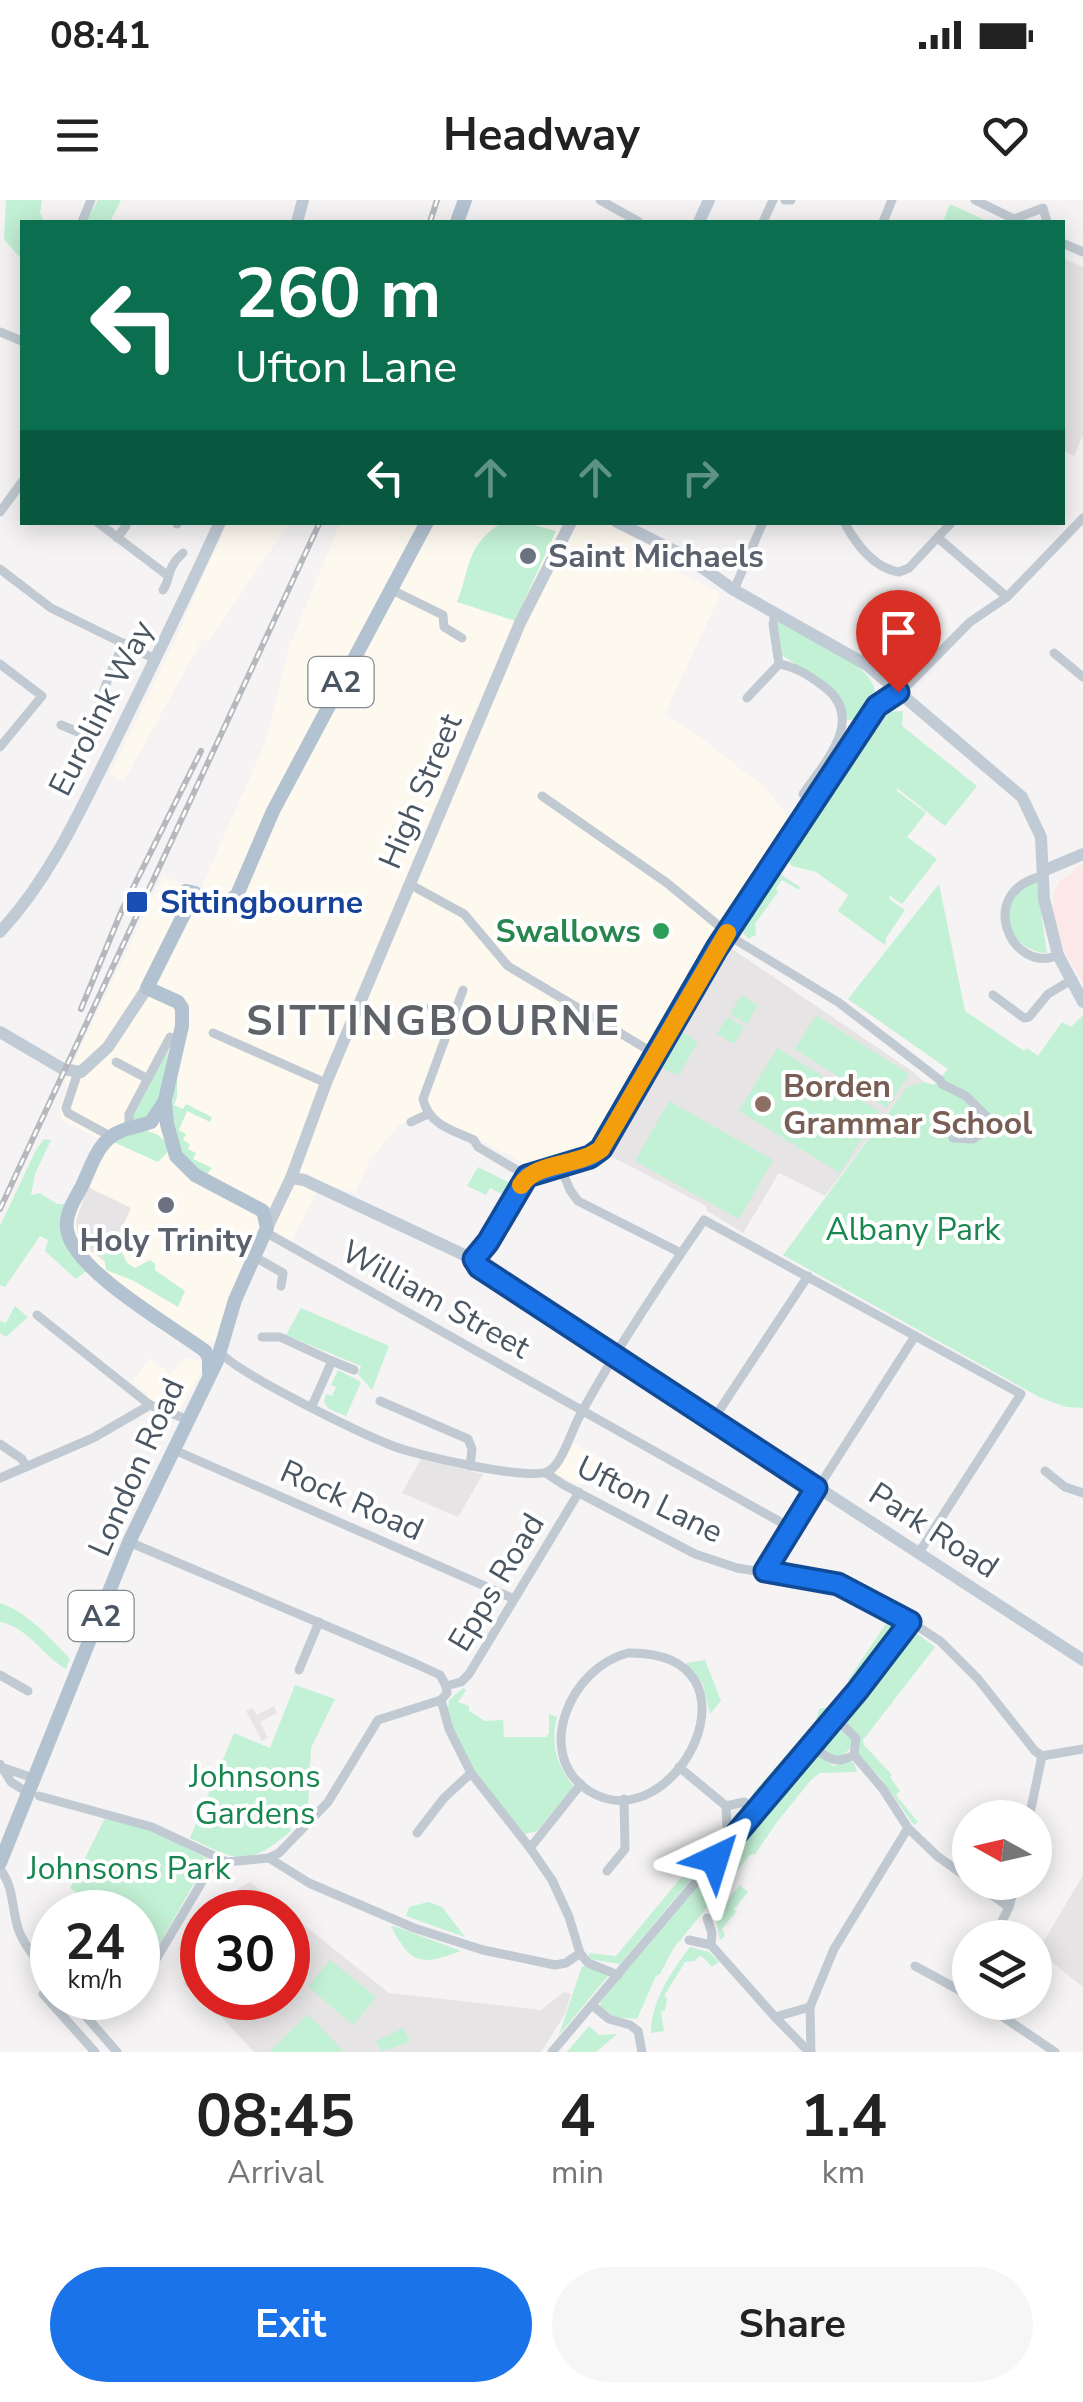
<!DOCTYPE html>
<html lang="en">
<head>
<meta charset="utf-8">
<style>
	:root { --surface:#fff; --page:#f6f6f6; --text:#222; --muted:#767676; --accent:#1a73e8 }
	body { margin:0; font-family:"Nunito Sans",sans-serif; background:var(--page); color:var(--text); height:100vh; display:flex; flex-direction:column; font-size:38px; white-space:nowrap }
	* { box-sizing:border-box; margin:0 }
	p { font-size:32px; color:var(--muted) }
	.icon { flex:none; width:55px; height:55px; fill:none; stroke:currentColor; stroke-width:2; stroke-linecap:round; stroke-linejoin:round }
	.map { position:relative; height:1852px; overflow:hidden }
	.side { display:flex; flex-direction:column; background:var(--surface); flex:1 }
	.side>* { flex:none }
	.hud { position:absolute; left:20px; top:20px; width:1045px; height:305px; border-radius:0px; box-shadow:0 5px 25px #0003; background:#0b6e4f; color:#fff; overflow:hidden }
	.needle { width:65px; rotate:278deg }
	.buttons { position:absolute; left:952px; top:1600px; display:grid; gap:20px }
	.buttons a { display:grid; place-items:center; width:100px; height:100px; border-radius:50%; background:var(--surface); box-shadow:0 5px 25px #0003; font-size:50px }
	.speed { position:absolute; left:30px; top:1690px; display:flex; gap:20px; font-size:50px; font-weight:700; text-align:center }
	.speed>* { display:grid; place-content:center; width:130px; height:130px; border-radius:50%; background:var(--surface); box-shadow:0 5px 25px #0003; line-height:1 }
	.speed small { font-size:25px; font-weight:400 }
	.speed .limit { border:15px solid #d22; background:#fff; color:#111 }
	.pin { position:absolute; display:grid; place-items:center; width:85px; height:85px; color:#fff; margin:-102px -42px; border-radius:50% 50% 50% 0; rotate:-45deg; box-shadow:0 0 10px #0007 }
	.pin .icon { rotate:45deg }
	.me { position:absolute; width:110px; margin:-55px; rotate:41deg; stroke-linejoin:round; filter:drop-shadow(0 0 8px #0008) }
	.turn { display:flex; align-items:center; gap:35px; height:210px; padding:0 50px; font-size:45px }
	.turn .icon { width:130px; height:130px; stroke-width:2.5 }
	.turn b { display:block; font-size:70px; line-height:85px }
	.lanes { display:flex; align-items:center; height:95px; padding:0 50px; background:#0003; justify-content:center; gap:50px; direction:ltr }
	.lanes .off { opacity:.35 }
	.eta { display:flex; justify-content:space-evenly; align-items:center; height:170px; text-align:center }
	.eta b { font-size:60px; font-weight:700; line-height:70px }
	.action { display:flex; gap:20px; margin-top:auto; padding:20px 50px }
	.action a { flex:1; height:115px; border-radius:60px; background:var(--accent); color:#fff; font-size:40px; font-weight:700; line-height:115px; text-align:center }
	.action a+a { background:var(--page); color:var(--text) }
	.status { display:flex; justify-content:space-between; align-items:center; height:70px; padding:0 50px; background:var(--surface); direction:ltr }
	.status svg { height:28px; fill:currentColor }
	header { display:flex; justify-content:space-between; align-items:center; height:130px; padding:0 50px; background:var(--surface); font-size:45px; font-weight:700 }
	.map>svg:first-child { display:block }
</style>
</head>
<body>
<div class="status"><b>08:41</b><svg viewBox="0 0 49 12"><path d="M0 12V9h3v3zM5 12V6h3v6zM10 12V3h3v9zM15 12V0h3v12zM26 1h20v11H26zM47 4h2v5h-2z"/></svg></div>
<header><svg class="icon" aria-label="menu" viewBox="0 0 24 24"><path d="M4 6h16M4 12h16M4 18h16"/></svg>Headway<svg class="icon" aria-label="heart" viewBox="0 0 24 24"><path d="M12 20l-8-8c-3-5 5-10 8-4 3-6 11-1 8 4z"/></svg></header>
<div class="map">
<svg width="1083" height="1852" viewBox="0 0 1083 1852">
	<rect width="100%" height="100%" fill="#f5f3f3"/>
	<g fill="#fdf9ef">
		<polygon points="227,323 289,323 209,441 202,440 124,581 110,574 170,452"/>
		<polygon points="340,323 606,323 681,358 676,371 721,393 664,515 689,529 763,586 782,608 787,620 787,629 700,758 588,949 583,953 527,964 433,916 399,924 370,960 355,993 321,983 292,1041 263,1025 218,1139 194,1148 165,1134 98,1081 63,1038 100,939 61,920 60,907 67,888 65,880 163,676 200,691 267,538 289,447"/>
		<polygon points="186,1157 206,1164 180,1210 146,1198 148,1194 132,1182 150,1158 170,1174"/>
		<polygon points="569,1240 603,1260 594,1278 587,1278 582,1285 553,1274"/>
		<polygon points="970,1628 970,1677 945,1658"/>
	</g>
	<g fill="#e6e4e5">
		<polygon points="1062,58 1083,67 1083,235 1074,256 1063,250"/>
		<polygon points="729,747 912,871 924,882 907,887 825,996 779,973 743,1033 707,1011 706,1006 605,953"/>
		<polygon points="88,987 131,1008 106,1063 83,1045 77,1032 76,1020"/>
		<polygon points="421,1259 483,1274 458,1317 402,1293"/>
		<polygon points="274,1506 277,1513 260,1522 268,1538 262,1541 246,1511 253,1508 257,1515"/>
		<polygon points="1083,1675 1083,1787 1038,1751"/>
		<polygon points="250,1682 389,1793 541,1810 564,1792 571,1794 565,1814 541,1852 254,1852 215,1810 183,1784 202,1750 202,1798 288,1798 288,1712 225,1712 239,1688"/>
	</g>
	<polygon fill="#fce8e6" points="1083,664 1083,782 1064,751 1053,714 1054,693 1059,682"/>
	<g fill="#c3f1d5">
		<polygon points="6,0 42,0 40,13 44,22 22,22 22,60 4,39"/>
		<polygon points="98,0 121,0 110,22 86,22"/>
		<polygon points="950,4 989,22 943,22"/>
		<path d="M 501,323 L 527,323 L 556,331 L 515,421 L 457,402 C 471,367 465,347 501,323 Z"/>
		<path d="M 776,420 C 801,433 871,462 875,491 L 857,519 L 847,520 L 836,492 L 782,455 Z"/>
		<polygon points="903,511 902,526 977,586 945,626 897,588 897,591 926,613 907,637 937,659 902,704 889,695 889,699 905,710 886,738 885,745 838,711 848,695 816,672 792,666 788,661 792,650 889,512"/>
		<polygon points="777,672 800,687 799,690 782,680 776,688 778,692 755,724 756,735 748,739 742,731 743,720"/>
		<path d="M 1036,679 L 1047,753 C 1019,753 994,720 1014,694 C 1019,688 1030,684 1036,679 Z"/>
		<polygon points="939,684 965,811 1024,851 1027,848 1038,856 1062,822 1071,827 1083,815 1083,1208 1066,1207 1041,1198 783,1055 907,887 924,882 934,885 948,869 848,799"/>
		<polygon points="741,795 758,805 747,824 730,814"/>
		<polygon points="816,815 909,874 887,908 795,849"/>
		<polygon points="727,817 744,827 734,844 717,834"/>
		<polygon points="682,832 698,842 678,876 662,867"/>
		<polygon points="169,848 159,905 152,917 133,922 131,916"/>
		<polygon points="777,848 879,911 840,973 739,911"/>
		<path d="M 177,872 L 177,897 L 174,905 L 183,909 L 186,904 L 212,917 L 210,922 L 187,911 L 179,930 L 186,934 L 183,940 L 190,944 L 188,949 L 196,953 L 193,959 L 212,968 L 206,975 C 167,956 169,908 177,872 Z"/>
		<polygon points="669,901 773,960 739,1019 635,961"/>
		<path d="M 146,931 C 158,933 168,940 167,953 L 158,962 L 111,941 L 120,936 Z"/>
		<path d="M 44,939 L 51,940 L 35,974 L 31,995 L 40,993 L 57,1004 L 65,1004 C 59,1039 66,1043 89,1069 L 76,1079 L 45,1051 L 48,1040 L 40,1036 L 5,1087 L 0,1085 L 0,1026 L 36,950 Z"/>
		<polygon points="478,967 514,985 509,998 490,988 486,995 467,986"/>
		<polygon points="88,1036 97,1043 118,1043 127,1063 135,1068 150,1060 155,1064 155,1070 185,1091 178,1107 134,1081 106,1070 104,1057 89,1045"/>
		<polygon points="15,1106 28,1117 6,1137 0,1133 0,1121 6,1123"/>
		<polygon points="301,1108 389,1146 372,1190 358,1174 361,1166 286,1135"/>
		<polygon points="338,1170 361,1182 346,1216 329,1209 324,1202 326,1194 332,1196 336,1187 331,1185"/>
		<path d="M 0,1403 C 29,1413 50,1438 70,1459 L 66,1469 C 43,1456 28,1427 0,1422 Z"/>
		<polygon points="890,1418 898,1422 898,1433 756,1603 750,1602 754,1592 816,1521 819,1509 836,1505 852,1486 848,1480"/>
		<path d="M 915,1432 L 935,1447 L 863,1540 L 864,1545 L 892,1575 L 890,1577 L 900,1591 L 896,1595 L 918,1622 L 914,1625 L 879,1576 L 859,1556 L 857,1538 L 842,1518 L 843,1512 C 858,1492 894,1439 915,1432 Z"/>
		<polygon points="705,1460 721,1501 710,1514 703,1484 686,1463"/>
		<path d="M 295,1485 L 335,1499 L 311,1548 L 308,1609 L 288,1623 L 291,1631 C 247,1667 240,1662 190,1638 L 234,1533 L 270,1548 Z"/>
		<path d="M 463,1488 L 466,1490 L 458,1502 L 469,1506 L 469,1511 L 485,1521 L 503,1520 L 504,1537 L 546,1537 L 549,1533 L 549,1514 L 557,1517 C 550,1544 557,1566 574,1587 L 537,1631 L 525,1634 C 501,1604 440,1540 449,1500 Z"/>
		<polygon points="836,1525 852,1538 852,1546 840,1559 818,1547"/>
		<polygon points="809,1555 817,1555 834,1566 848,1561 854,1563 857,1572 820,1573 811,1580 777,1622 755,1654 750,1655 673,1749 660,1774 656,1776 637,1819 615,1817 600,1806 601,1801"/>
		<polygon points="106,1616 160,1634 208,1659 152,1757 138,1745 138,1712 99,1712 70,1688"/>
		<polygon points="725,1632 725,1639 620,1764 589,1759 589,1753 616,1756 718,1633"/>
		<polygon points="740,1685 748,1692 734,1709 736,1712 722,1729 725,1736 720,1740 715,1716"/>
		<polygon points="428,1702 442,1707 465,1737 406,1716 409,1707"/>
		<path d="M 391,1726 L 394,1726 L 461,1751 C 421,1766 411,1765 391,1726 Z"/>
		<path d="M 690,1747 L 709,1752 L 719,1762 L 712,1767 L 703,1757 L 699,1756 L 695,1761 L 685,1762 L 664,1796 L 667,1798 L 665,1811 L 661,1811 L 664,1831 L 651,1833 C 651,1802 671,1772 690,1747 Z"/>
		<polygon points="330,1760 376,1797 353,1825 308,1787"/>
		<polygon points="582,1766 606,1772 608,1776 559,1835"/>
		<polygon points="308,1814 344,1852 269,1852"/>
		<polygon points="589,1826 599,1835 617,1834 596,1852 567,1852"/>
		<polygon points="403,1828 410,1841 382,1852 376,1841"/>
	</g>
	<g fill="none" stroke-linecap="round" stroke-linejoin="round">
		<g stroke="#c1cad2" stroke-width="9">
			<polyline points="600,0 639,22"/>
			<polyline points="785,0 791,0"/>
			<polyline points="975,0 1020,22"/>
			<polyline points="1014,19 1043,8 1047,22"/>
			<polyline points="82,22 91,0"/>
			<polyline points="763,22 773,0"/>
			<polyline points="883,22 892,0"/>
			<polyline points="1062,43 1083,52"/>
			<polyline points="0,132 22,141"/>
			<polyline points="0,312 22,282"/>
			<polyline points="97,322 167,375"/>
			<polyline points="176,322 177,324"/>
			<path d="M 844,322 C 856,344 873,368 899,372 L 909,368 L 952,322"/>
			<polyline points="117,338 126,326"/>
			<polyline points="938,338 1007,397"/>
			<polyline points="0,369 51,408 155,459"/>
			<path d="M 163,390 C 172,377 165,369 183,353"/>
			<polyline points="392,390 443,415 444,427 462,438"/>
			<polyline points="734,390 763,322"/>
			<path d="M 775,413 L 773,424 L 779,464 C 796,467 808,475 822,485 C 867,517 827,560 803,594"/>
			<polyline points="1054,453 1083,477"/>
			<polyline points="0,464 42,496 0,547"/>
			<polyline points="747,498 779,464"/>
			<polyline points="61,525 88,536 109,476 124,443"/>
			<polyline points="542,596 667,683 736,740 838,802 940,880 942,884 966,896 986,916 1007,931"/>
			<path d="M 1043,676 C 973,692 1013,776 1058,755"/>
			<polyline points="411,685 464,714 508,766 655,854"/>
			<path d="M 463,790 L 423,899 C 429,925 452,930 474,940 L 478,947 L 527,976"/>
			<polyline points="993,795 1024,818 1029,817 1048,794 1073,779"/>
			<polyline points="431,807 454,817"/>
			<polyline points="213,833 326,883"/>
			<polyline points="116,862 148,879"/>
			<polyline points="78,872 66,908 68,913 110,936"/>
			<polyline points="411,922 428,914"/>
			<polyline points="129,928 129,914 170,837"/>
			<polyline points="953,938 973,939 983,933 986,916"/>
			<polyline points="560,966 570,990 578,1001 681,1053"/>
			<polyline points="265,1032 791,1328"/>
			<polyline points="253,1056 283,1073 281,1086"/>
			<polyline points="473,1059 488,1042 527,976 590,957 601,949 717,748 877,506 909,484 970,422 1007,397 1083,318"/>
			<polyline points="37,1115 150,1205"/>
			<polyline points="262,1137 280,1137 332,1161 312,1206"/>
			<path d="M 220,1152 C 238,1174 362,1234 393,1246 C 416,1255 531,1282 549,1271 C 562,1263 571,1233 578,1219 C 614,1152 661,1082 704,1020 L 1021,1194 L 918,1354"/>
			<polyline points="332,1161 354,1170"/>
			<polyline points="380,1201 468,1239 472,1249 470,1266"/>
			<polyline points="713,1220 808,1076"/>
			<polyline points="0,1244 22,1259 26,1267"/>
			<polyline points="172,1249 512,1398"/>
			<polyline points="1045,1271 1065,1287 1083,1293"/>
			<polyline points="546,1273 564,1285 695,1354 737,1368 838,1384 888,1407 940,1441 978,1479 1035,1551 1042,1556 1083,1549"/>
			<polyline points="0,1278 93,1238 150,1205 186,1219"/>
			<polyline points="129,1342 414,1463 440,1475 446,1486"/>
			<polyline points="765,1371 915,1136"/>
			<path d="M 628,1453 C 773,1451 675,1645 589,1591 C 532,1554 571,1467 628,1453 Z"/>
			<polyline points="299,1470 319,1422"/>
			<polyline points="0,1475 28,1491"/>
			<polyline points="446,1486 447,1493 441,1500 449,1529 471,1573 530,1648 552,1680 569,1717 580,1753 588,1763 618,1775"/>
			<polyline points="446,1486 461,1482 469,1474 579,1292"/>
			<path d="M 810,1545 C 827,1557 834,1566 854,1555 L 856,1538 L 833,1516"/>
			<polyline points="854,1555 883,1589 908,1628 937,1656 1009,1707"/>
			<polyline points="0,1564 11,1582 27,1592"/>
			<polyline points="679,1567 726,1606"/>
			<polyline points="4,1568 33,1578"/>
			<polyline points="39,1596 152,1627 227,1662 269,1658 309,1683 414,1728 483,1750 555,1765 566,1763 580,1753"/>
			<polyline points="1029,1618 1042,1556"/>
			<polyline points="417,1633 444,1598 471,1573"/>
			<polyline points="735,1636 727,1627 726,1606 744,1602 758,1610"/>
			<polyline points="530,1648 581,1584"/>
			<polyline points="269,1658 279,1653 328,1602 378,1520 441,1500"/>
			<path d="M 0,1669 C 15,1688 11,1710 19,1731 C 26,1749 40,1763 52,1778"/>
			<polyline points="607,1671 625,1649 624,1599"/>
			<polyline points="994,1738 1009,1707 1016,1682"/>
			<polyline points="689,1740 711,1745 712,1733 707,1718"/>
			<polyline points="711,1745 775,1817"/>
			<polyline points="915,1766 970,1796"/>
			<polyline points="138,1785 145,1778 216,1658"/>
			<polyline points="43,1794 95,1852"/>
			<polyline points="70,1798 117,1852"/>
			<polyline points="981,1802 1055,1852"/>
			<polyline points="592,1805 609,1819 630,1825 638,1831 642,1852"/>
			<polyline points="810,1807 811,1852"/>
			<polyline points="552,1852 858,1490 910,1422"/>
			<polyline points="809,1852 775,1817 810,1807 834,1749 908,1628"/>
		</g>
		<g stroke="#c1cbd6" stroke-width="12">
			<polyline points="297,22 303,0"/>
			<polyline points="699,22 709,0"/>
			<polyline points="617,322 687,357 734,390 867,465 1022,597 1041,637 1044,699 1058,755 1083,802"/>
			<polyline points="1043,671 1083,654"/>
			<path d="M 0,732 C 51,677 81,609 114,543 C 150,470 186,397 220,322"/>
			<polyline points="0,832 63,869 81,872 108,847 147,788"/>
			<polyline points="291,978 304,980 473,1059 479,1067 1083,1460"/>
			<polyline points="267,1028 291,978 326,883 520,423 571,322"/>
		</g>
		<g stroke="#b3c2d1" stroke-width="14">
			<polyline points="457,22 465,0"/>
			<polyline points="181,699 186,691 195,693"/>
			<polyline points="188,706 226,703 237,695 273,611 427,322"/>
			<path d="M 165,901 L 151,922 C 141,926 131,927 121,931 C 98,940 92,965 82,986 C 75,999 65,1013 67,1029 C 72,1070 173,1127 205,1151 L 209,1158 L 209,1172"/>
			<polyline points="0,1663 129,1342 217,1161 235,1100 267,1028 263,1011 195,975 176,956 167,924 165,900 182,826 182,808 178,802 147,788 188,706"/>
		</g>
		<defs>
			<g id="rail">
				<polyline points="430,22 437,0"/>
				<polyline points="81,809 122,710 201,551"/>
				<polyline points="0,1009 320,322"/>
			</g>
		</defs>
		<use href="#rail" stroke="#b5b8bd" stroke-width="6"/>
		<use href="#rail" stroke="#fff" stroke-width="2.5" stroke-dasharray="8" stroke-linecap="butt"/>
	</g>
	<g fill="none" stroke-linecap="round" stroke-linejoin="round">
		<defs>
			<polyline id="route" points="715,1659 858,1490 910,1422 838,1384 765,1371 816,1288 479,1067 474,1059 488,1042 527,976 590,957 601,949 717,748 877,506 898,492"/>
		</defs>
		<use href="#route" stroke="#114b97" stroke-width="25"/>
		<use href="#route" stroke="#1a73e8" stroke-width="18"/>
		<path stroke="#f59e0b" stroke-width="18" d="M 521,985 C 537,961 578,967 601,949 L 727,733"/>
	</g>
	<g fill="#6b7280" stroke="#fff" stroke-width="4">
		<circle cx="528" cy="356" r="10"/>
		<circle cx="166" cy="1005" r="10"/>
	</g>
	<rect fill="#1a4fb4" stroke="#fff" stroke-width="4" x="125" y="690" width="24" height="24" rx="5"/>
	<circle fill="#2e9e5b" stroke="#fff" stroke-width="4" cx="661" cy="731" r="10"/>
	<circle fill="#8d6e63" stroke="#fff" stroke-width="4" cx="763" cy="904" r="10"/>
	<g text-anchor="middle" stroke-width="8" stroke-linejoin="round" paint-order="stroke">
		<g fill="#fff" stroke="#808990" stroke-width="2.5">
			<rect x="308.5" y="457" width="65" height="50" rx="8"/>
			<rect x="68.5" y="1391" width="65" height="50" rx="8"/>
		</g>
		<g font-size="30" font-weight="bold" fill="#4a5661">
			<text x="341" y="492">A2</text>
			<text x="101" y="1426">A2</text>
		</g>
		<g font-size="32" font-weight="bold" fill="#5b616d" stroke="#fff" text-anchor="start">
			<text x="548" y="367">Saint Michaels</text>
			<text x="166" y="1051" text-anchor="middle">Holy Trinity</text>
		</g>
		<g font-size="32" fill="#4a5661" stroke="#fff">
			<text transform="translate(101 508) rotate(-63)" y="11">Eurolink Way</text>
			<text transform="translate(420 591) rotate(-67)" y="11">High Street</text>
			<text transform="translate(436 1099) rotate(29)" y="11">William Street</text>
			<text transform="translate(136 1267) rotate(-66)" y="11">London Road</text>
			<text transform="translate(650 1299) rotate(26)" y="11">Ufton Lane</text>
			<text transform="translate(352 1300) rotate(24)" y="11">Rock Road</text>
			<text transform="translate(934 1330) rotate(33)" y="11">Park Road</text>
			<text transform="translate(496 1382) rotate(-59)" y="11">Epps Road</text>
		</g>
		<g font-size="32" font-weight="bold" fill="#164399" stroke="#fff" text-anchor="start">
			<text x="160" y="713">Sittingbourne</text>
		</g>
		<g font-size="32" font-weight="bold" fill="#27864d" stroke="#fff" text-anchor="end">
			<text x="641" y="742">Swallows</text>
		</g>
		<g font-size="32" font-weight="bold" fill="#785e54" stroke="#fff" text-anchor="start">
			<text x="783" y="897">Borden<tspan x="783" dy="37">Grammar School</tspan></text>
		</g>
		<g font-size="32" fill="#17864f" stroke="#fff">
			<text x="913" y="1040">Albany Park</text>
			<text x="255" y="1587">Johnsons<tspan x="255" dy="37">Gardens</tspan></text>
			<text x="129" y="1679">Johnsons Park</text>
		</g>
		<g font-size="42" font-weight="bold" letter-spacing="2.5" fill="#5f6368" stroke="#fff">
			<text x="434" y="835">SITTINGBOURNE</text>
		</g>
	</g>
</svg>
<div class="buttons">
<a><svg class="needle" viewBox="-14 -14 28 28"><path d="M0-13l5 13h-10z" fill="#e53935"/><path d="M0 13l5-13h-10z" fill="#767676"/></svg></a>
<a><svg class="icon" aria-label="layers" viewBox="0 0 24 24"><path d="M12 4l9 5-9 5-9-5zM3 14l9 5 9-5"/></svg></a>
</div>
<div class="speed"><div>24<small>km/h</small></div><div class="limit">30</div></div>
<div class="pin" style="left:898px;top:492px;background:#d93025"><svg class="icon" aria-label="arrive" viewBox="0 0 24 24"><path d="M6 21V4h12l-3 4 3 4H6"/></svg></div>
<svg class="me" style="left:715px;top:1659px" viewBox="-20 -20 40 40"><path d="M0-17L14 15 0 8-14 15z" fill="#1a73e8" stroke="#fff" stroke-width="4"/></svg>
<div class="hud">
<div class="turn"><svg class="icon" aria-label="left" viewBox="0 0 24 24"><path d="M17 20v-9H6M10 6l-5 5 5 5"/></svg><div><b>260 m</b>Ufton Lane</div></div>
<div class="lanes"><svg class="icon" aria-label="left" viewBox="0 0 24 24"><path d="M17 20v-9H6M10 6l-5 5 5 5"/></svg><svg class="icon off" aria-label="ahead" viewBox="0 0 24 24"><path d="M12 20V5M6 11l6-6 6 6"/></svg><svg class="icon off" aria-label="ahead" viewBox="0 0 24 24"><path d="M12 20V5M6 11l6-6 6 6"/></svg><svg class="icon off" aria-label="right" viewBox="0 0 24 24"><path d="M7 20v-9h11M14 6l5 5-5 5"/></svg></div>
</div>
</div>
<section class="side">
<div class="eta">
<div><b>08:45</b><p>Arrival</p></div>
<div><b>4</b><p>min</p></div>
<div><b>1.4</b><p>km</p></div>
</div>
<div class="action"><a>Exit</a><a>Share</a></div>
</section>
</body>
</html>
